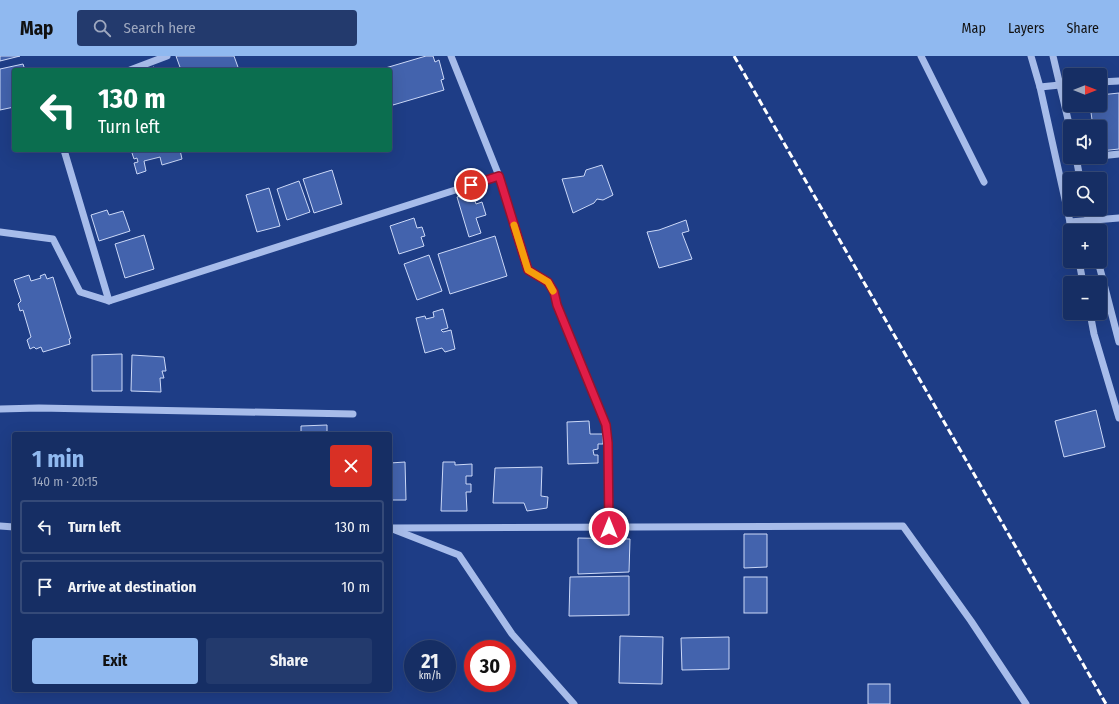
<!DOCTYPE html>
<html lang="en">
<head>
<meta charset="utf-8">
<style>
	:root { --surface:#162e64; --page:#233a6d; --text:#f1f3f6; --muted:#9ea8bf; --line:#354a78; --accent:#90b9f0 }
	body { margin:0; font-family:"Fira Sans Condensed",sans-serif; background:var(--page); color:var(--text); height:100vh; display:flex; flex-direction:column; font-size:15px; white-space:nowrap }
	* { box-sizing:border-box; margin:0 }
	p { font-size:13px; color:var(--muted) }
	.icon { flex:none; width:22px; height:22px; fill:none; stroke:currentColor; stroke-width:2; stroke-linecap:round; stroke-linejoin:round }
	.map { position:relative; flex:1; overflow:hidden }
	.drawer { position:absolute; left:12px; top:376px; width:380px; height:260px; display:flex; flex-direction:column; background:var(--surface); border-radius:4px; box-shadow:0 4px 16px #0002,0 0 0 1px var(--line) }
	.drawer>* { flex:none }
	.banner { position:absolute; left:12px; top:12px; width:380px; height:84px; border-radius:4px; box-shadow:0 4px 16px #0002,0 0 0 1px var(--line); background:#0b6e4f; color:#fff; overflow:hidden }
	.needle { width:26px; rotate:90deg }
	.buttons { position:absolute; left:1063px; top:12px; display:grid; gap:8px }
	.buttons a { display:grid; place-items:center; width:44px; height:44px; border-radius:4px; background:var(--surface); box-shadow:0 4px 16px #0002,0 0 0 1px var(--line); font-size:20px }
	.speed { position:absolute; left:404px; top:584px; display:flex; gap:8px; font-size:20px; font-weight:700; text-align:center }
	.speed>* { display:grid; place-content:center; width:52px; height:52px; border-radius:50%; background:var(--surface); box-shadow:0 4px 16px #0002,0 0 0 1px var(--line); line-height:1 }
	.speed small { font-size:10px; font-weight:400 }
	.speed .limit { border:6px solid #d22; background:#fff; color:#111 }
	.pin { position:absolute; display:grid; place-items:center; width:34px; height:34px; color:#fff; margin:-17px; border:2px solid #fff; border-radius:50%; box-shadow:0 1px 4px #0007 }
	.me { position:absolute; width:44px; margin:-22px; rotate:0deg; stroke-linejoin:round; filter:drop-shadow(0 0 3px #0008) }
	.turn { display:flex; align-items:center; gap:14px; height:84px; padding:0 20px; font-size:18px }
	.turn .icon { width:52px; height:52px; stroke-width:2.5 }
	.turn b { display:block; font-size:28px; line-height:34px }
	.round { display:grid; place-items:center; flex:none; width:42px; height:42px; border-radius:4px; background:var(--page) }
	.headline { display:flex; align-items:center; justify-content:space-between; height:68px; padding:0 20px }
	h1 { font-size:24px; font-weight:700; line-height:30px; color:var(--accent) }
	.button { display:flex; gap:8px; margin-top:auto; padding:8px 20px }
	.button a { flex:1; height:46px; border-radius:4px; background:var(--accent); color:#111; font-size:16px; font-weight:700; line-height:46px; text-align:center }
	.button a+a { background:var(--page); color:var(--text) }
	ul { padding:0; list-style:none }
	li { display:flex; align-items:center; gap:12px; height:54px; margin:0 8px 6px; padding:0 12px; border:2px solid var(--line); border-radius:4px }
	li div { flex:1 }
	li b { display:block; font-size:15px }
	li em { font-style:normal }
	header { display:flex; align-items:center; gap:24px; box-sizing:border-box; height:56px; padding:0 20px; background:var(--accent); color:#111 }
	header strong { font-size:19px }
	nav { display:flex; gap:22px; margin-inline-start:auto; font-size:14px }
	.search { width:280px; height:36px; background:var(--page); display:flex; align-items:center; gap:10px; box-sizing:border-box; padding:0 14px; border-radius:4px; color:var(--muted); font-size:15px }
	.map>svg:first-child { display:block }
</style>
</head>
<body>
<header>
<strong>Map</strong>
<div class="search"><svg class="icon" aria-label="search" viewBox="0 0 24 24"><circle cx="10" cy="10" r="6"/><path d="M15 15l6 6"/></svg>Search here</div>
<nav><a>Map</a><a>Layers</a><a>Share</a></nav>
</header>
<div class="map">
<svg width="1119" height="648" viewBox="0 0 1119 648">
	<rect width="100%" height="100%" fill="#1e3d86"/>
	<g fill="#4363ad" stroke="#ccd9f8">
		<polygon points="0,0 20,0 0,5"/>
		<polygon points="176,0 234,0 239,14 181,14"/>
		<polygon points="426,0 433,0 435,6 439,4 444,23 441,24 444,34 393,49 390,39 390,14 382,13"/>
		<polygon points="23,8 25,14 14,14 14,51 0,54 0,13"/>
		<polygon points="154,11 156,14 145,14"/>
		<polygon points="1119,37 1119,93 1100,95 1100,71 1093,71 1090,49 1100,49 1100,39"/>
		<polygon points="131,94 180,94 182,103 162,109 160,101 144,105 146,115 137,118 134,107 138,106 137,102 134,103"/>
		<polygon points="602,109 613,139 603,144 597,143 594,147 573,157 562,123 584,120 586,114"/>
		<polygon points="332,114 342,148 314,157 303,123"/>
		<polygon points="299,125 310,156 287,164 277,133"/>
		<polygon points="269,132 280,170 257,176 246,139"/>
		<polygon points="472,136 476,148 482,146 486,159 476,162 481,177 469,181 457,141"/>
		<polygon points="107,154 109,159 123,155 130,175 99,185 91,159"/>
		<polygon points="414,162 417,172 422,171 425,180 421,181 424,190 399,198 390,170"/>
		<polygon points="686,164 689,175 682,177 692,203 659,212 647,176 659,174"/>
		<polygon points="144,179 154,213 125,222 115,188"/>
		<polygon points="495,180 507,220 450,238 438,198"/>
		<polygon points="429,199 442,235 417,244 404,208"/>
		<polygon points="45,218 47,223 53,221 71,282 69,283 70,288 43,296 41,291 36,293 34,291 30,293 27,284 31,281 23,254 20,255 18,248 21,245 14,224 29,219 31,225 41,222 40,220"/>
		<polygon points="443,253 448,272 441,274 443,276 451,274 455,293 445,296 442,292 425,297 416,262 425,260 426,263 434,261 433,256"/>
		<polygon points="122,298 122,335 92,335 92,299"/>
		<polygon points="132,299 164,301 166,315 162,315 164,322 160,322 161,336 131,335"/>
		<polygon points="1096,354 1105,391 1064,401 1055,365"/>
		<polygon points="589,365 590,378 603,378 603,388 598,388 598,393 593,394 594,399 598,399 598,407 568,408 567,366"/>
		<polygon points="327,369 327,378 301,378 301,370"/>
		<polygon points="405,406 406,444 390,444 390,407"/>
		<polygon points="443,406 455,406 455,409 472,408 472,420 466,420 466,428 471,428 471,436 466,436 467,455 441,455"/>
		<polygon points="542,411 541,440 548,441 547,452 527,455 524,447 493,447 495,412"/>
		<polygon points="744,478 767,478 767,511 744,512"/>
		<polygon points="578,482 630,483 629,516 578,518"/>
		<polygon points="629,520 629,559 569,560 570,521"/>
		<rect x="744" y="521" width="23" height="36"/>
		<polygon points="620,580 663,581 662,628 619,627"/>
		<polygon points="729,581 729,613 682,614 681,582"/>
		<rect x="868" y="628" width="22" height="20"/>
	</g>
	<g fill="none" stroke-linecap="round" stroke-linejoin="round">
		<g stroke="#a7bcea" stroke-width="7">
			<polyline points="451,0 499,120 528,214 548,226 554,236 557,249 606,369 608,387 609,472"/>
			<polyline points="921,0 984,126"/>
			<polyline points="1031,0 1040,31 1072,175"/>
			<polyline points="1053,0 1070,72"/>
			<polyline points="130,14 167,0"/>
			<polyline points="1100,26 1119,25"/>
			<polyline points="1040,31 1070,28"/>
			<polyline points="64,94 109,245"/>
			<polyline points="1100,100 1119,98"/>
			<polyline points="1076,101 1080,123"/>
			<polyline points="1076,103 1090,101"/>
			<polyline points="1086,153 1091,175"/>
			<polyline points="1070,166 1119,162"/>
			<polyline points="0,176 53,183 80,236 109,245 499,120"/>
			<polyline points="1079,205 1083,227"/>
			<polyline points="1098,205 1119,286"/>
			<polyline points="1090,257 1094,278 1119,362"/>
			<polyline points="0,353 39,352 353,358"/>
			<polyline points="0,470 14,471"/>
			<polyline points="390,472 903,470 971,565 1026,648"/>
			<polyline points="395,474 459,499 512,578 574,648"/>
		</g>
		<polyline stroke="#fff" stroke-width="3" stroke-dasharray="7 3" stroke-linecap="butt" points="734,0 1106,648"/>
	</g>
	<g fill="none" stroke-linecap="round" stroke-linejoin="round">
		<defs>
			<polyline id="route" points="471,129 499,120 528,214 548,226 554,236 557,249 606,369 608,387 609,472"/>
		</defs>
		<use href="#route" stroke="#92132f" stroke-width="10"/>
		<use href="#route" stroke="#e11d48" stroke-width="7"/>
		<polyline stroke="#f59e0b" stroke-width="7" points="514,169 528,214 548,226 553,235"/>
	</g>
</svg>
<div class="buttons">
<a><svg class="needle" viewBox="-14 -14 28 28"><path d="M0-13l5 13h-10z" fill="#e53935"/><path d="M0 13l5-13h-10z" fill="#9ea8bf"/></svg></a>
<a><svg class="icon" aria-label="sound" viewBox="0 0 24 24"><path d="M4 9h4l5-4v14l-5-4H4zM17 9q2 3 0 6"/></svg></a>
<a><svg class="icon" aria-label="search" viewBox="0 0 24 24"><circle cx="10" cy="10" r="6"/><path d="M15 15l6 6"/></svg></a>
<a>+</a>
<a>−</a>
</div>
<div class="speed"><div>21<small>km/h</small></div><div class="limit">30</div></div>
<div class="pin" style="left:471px;top:129px;background:#d93025"><svg class="icon" aria-label="arrive" viewBox="0 0 24 24"><path d="M6 21V4h12l-3 4 3 4H6"/></svg></div>
<svg class="me" style="left:609px;top:472px" viewBox="-20 -20 40 40"><circle r="17" fill="#e11d48" stroke="#fff" stroke-width="3"/><path d="M0-11L8 9 0 5-8 9z" fill="#fff"/></svg>
<div class="banner">
<div class="turn"><svg class="icon" aria-label="left" viewBox="0 0 24 24"><path d="M17 20v-9H6M10 6l-5 5 5 5"/></svg><div><b>130 m</b>Turn left</div></div>
</div>
<section class="drawer">
<div class="headline"><div><h1>1 min</h1><p>140 m · 20:15</p></div><a class="round" style="background:#d93025;color:#fff"><svg class="icon" aria-label="close" viewBox="0 0 24 24"><path d="M6 6l12 12M18 6L6 18"/></svg></a></div>
<ul>
<li><svg class="icon" aria-label="left" viewBox="0 0 24 24"><path d="M17 20v-9H6M10 6l-5 5 5 5"/></svg><div><b>Turn left</b></div><em>130 m</em></li>
<li><svg class="icon" aria-label="arrive" viewBox="0 0 24 24"><path d="M6 21V4h12l-3 4 3 4H6"/></svg><div><b>Arrive at destination</b></div><em>10 m</em></li>
</ul>
<div class="button"><a>Exit</a><a>Share</a></div>
</section>
</div>
</body>
</html>
